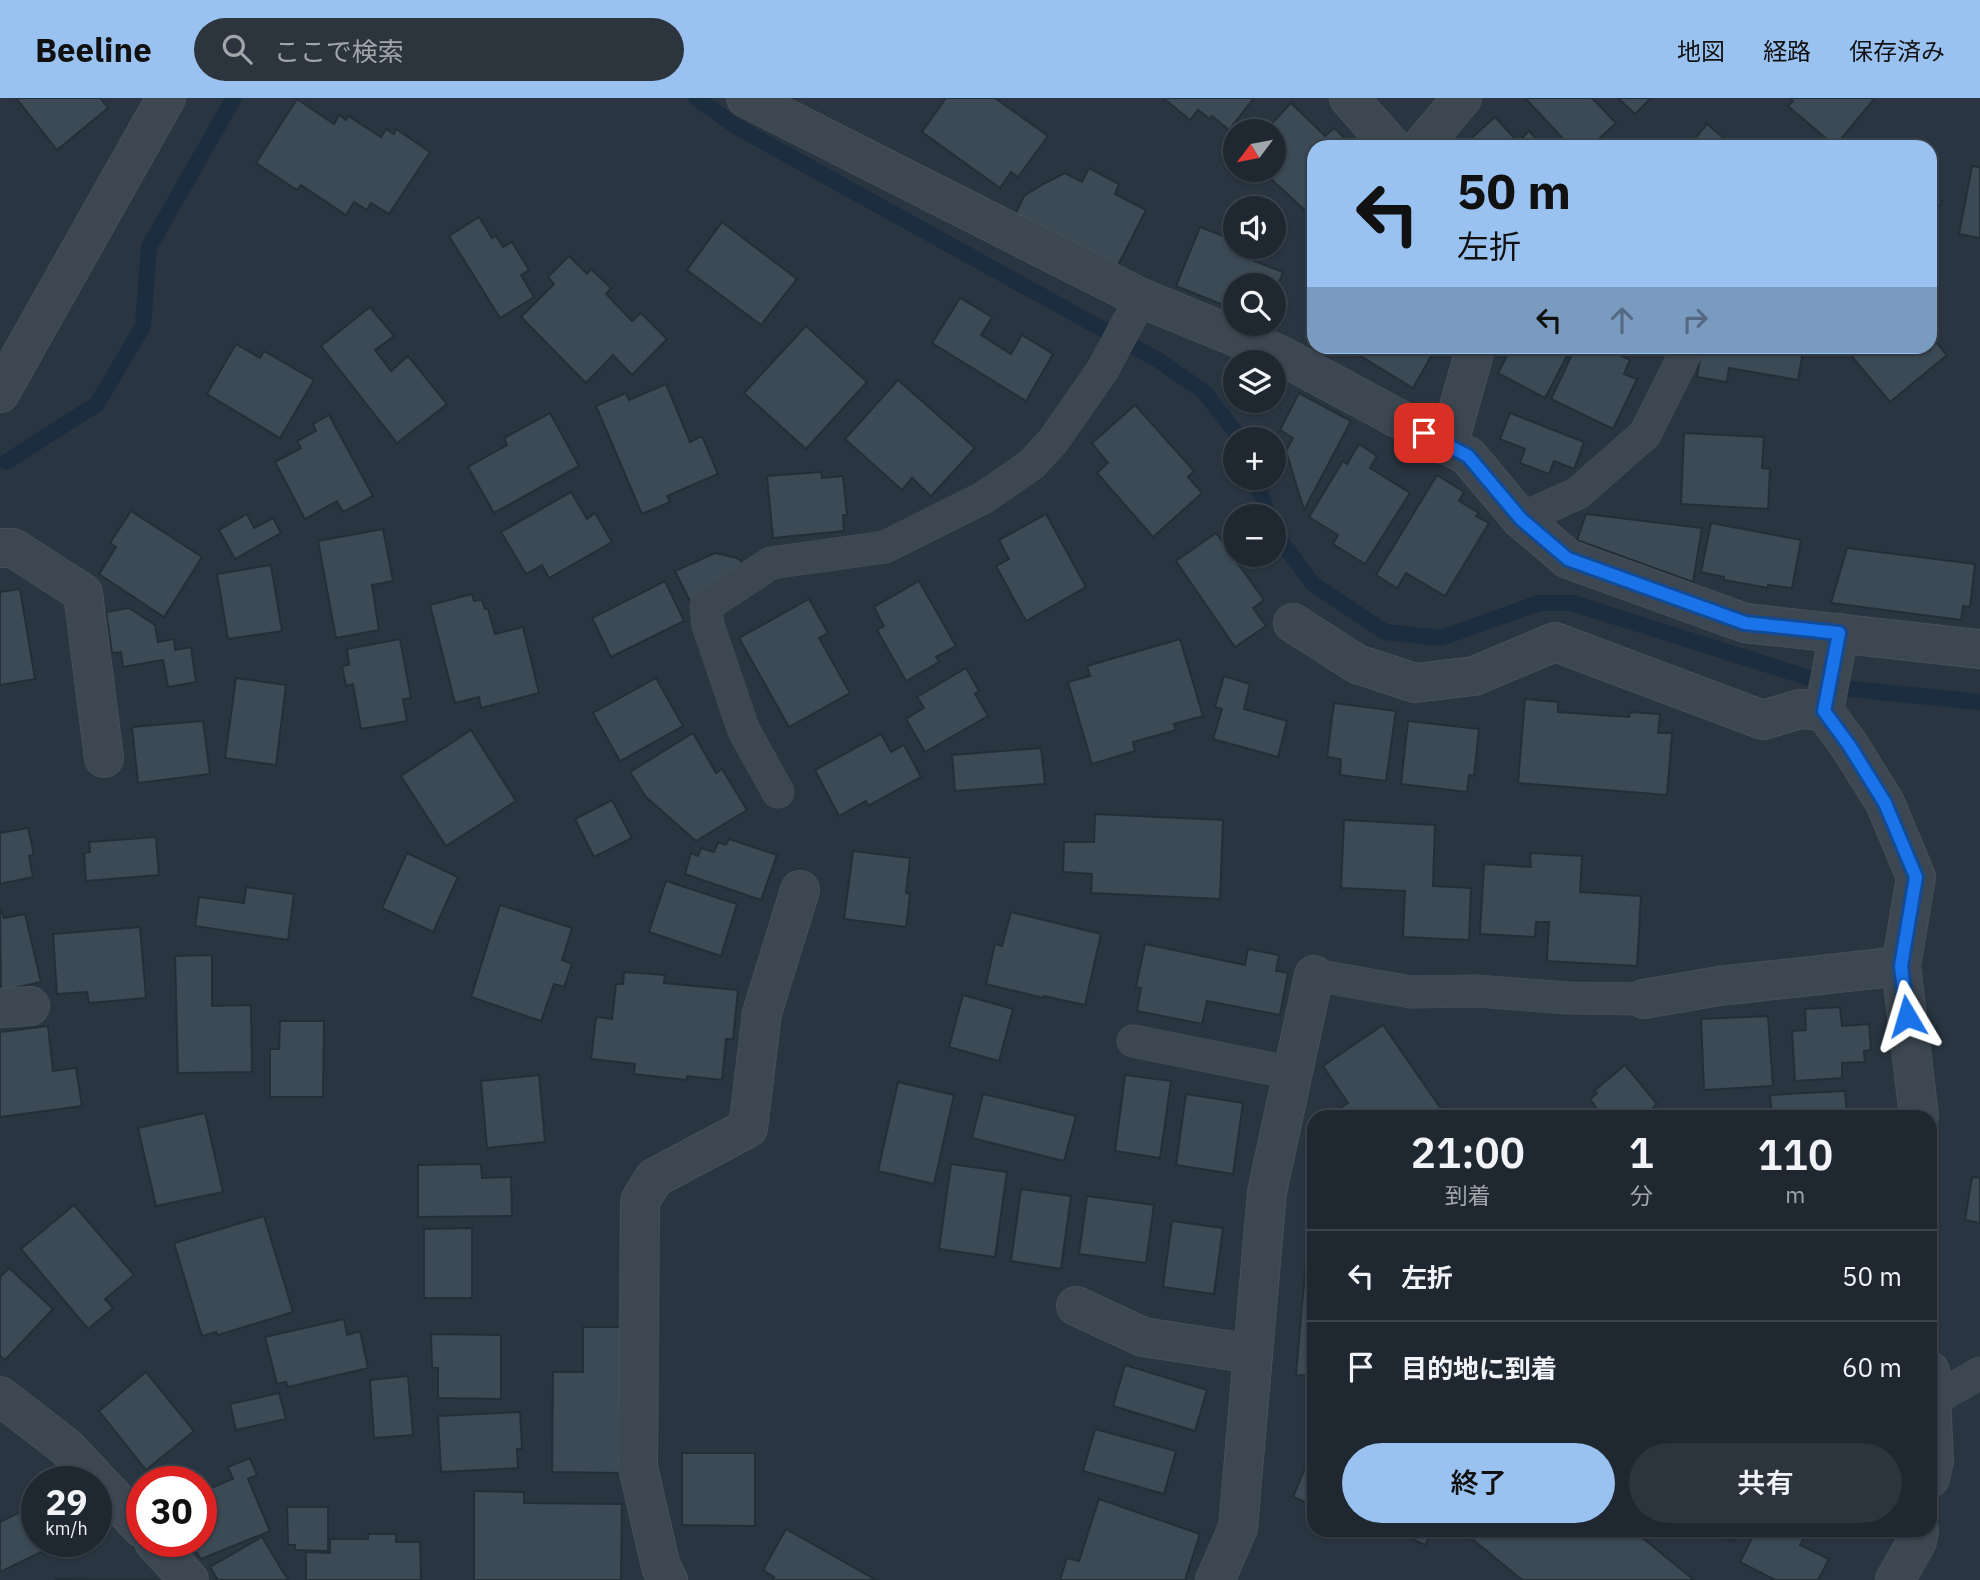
<!DOCTYPE html>
<html lang="ja">
<head>
<meta charset="utf-8">
<style>
	:root { --surface:#1f2831; --page:#2c343d; --text:#f1f3f6; --muted:#a1a6ab; --line:#3c444d; --accent:#99c2f1 }
	body { margin:0; font-family:"IBM Plex Sans","Noto Sans JP",sans-serif; background:var(--page); color:var(--text); height:100vh; display:flex; flex-direction:column; font-size:26px; white-space:nowrap }
	* { box-sizing:border-box; margin:0 }
	p { font-size:23px; color:var(--muted) }
	.icon { flex:none; width:38px; height:38px; fill:none; stroke:currentColor; stroke-width:2; stroke-linecap:round; stroke-linejoin:round }
	.map { position:relative; flex:1; overflow:hidden }
	.sheet { position:absolute; left:1307px; top:1012px; width:630px; height:427px; display:flex; flex-direction:column; background:var(--surface); border-radius:21px; box-shadow:0 2px 5px #0004,0 0 0 2px var(--line) }
	.sheet>* { flex:none }
	.banner { position:absolute; left:1307px; top:42px; width:630px; height:214px; border-radius:21px; box-shadow:0 2px 5px #0004,0 0 0 2px var(--line); background:#99c2f1; color:#111; overflow:hidden }
	.needle { width:46px; rotate:238deg }
	.controls { position:absolute; left:1223px; top:21px; display:grid; gap:14px }
	.controls a { display:grid; place-items:center; width:63px; height:63px; border-radius:50%; background:var(--surface); box-shadow:0 2px 5px #0004,0 0 0 2px var(--line); font-size:35px }
	.speed { position:absolute; left:21px; top:1368px; display:flex; gap:14px; font-size:35px; font-weight:700; text-align:center }
	.speed>* { display:grid; place-content:center; width:91px; height:91px; border-radius:50%; background:var(--surface); box-shadow:0 2px 5px #0004,0 0 0 2px var(--line); line-height:1 }
	.speed small { font-size:18px; font-weight:400 }
	.speed .limit { border:10px solid #d22; background:#fff; color:#111 }
	.pin { position:absolute; display:grid; place-items:center; width:60px; height:60px; color:#fff; margin:-30px; border-radius:14px; box-shadow:0 4px 10px #0006 }
	.me { position:absolute; width:77px; margin:-38px; rotate:353deg; stroke-linejoin:round; filter:drop-shadow(0 0 5px #0008) }
	.turn { display:flex; align-items:center; gap:24px; height:147px; padding:0 35px; font-size:32px }
	.turn .icon { width:91px; height:91px; stroke-width:2.5 }
	.turn b { display:block; font-size:49px; line-height:60px }
	.lanes { display:flex; align-items:center; height:66px; padding:0 35px; background:#0003; justify-content:center; gap:35px; direction:ltr }
	.lanes .off { opacity:.35 }
	.eta { display:flex; justify-content:space-evenly; align-items:center; height:119px; text-align:center }
	.eta b { font-size:42px; font-weight:600; line-height:49px }
	.cta { display:flex; gap:14px; margin-top:auto; padding:14px 35px }
	.cta a { flex:1; height:80px; border-radius:42px; background:var(--accent); color:#111; font-size:28px; font-weight:600; line-height:80px; text-align:center }
	.cta a+a { background:var(--page); color:var(--text) }
	ul { padding:0; list-style:none }
	li { display:flex; align-items:center; gap:21px; height:91px; padding:0 35px; border-top:2px solid var(--line) }
	li div { flex:1 }
	li b { display:block; font-size:26px }
	li em { font-style:normal }
	header { display:flex; align-items:center; gap:42px; box-sizing:border-box; height:98px; padding:0 35px; background:var(--accent); color:#111 }
	header strong { font-size:33px }
	nav { display:flex; gap:38px; margin-inline-start:auto; font-size:24px }
	.search { width:490px; height:63px; background:var(--page); display:flex; align-items:center; gap:18px; box-sizing:border-box; padding:0 24px; border-radius:38px; color:var(--muted); font-size:26px }
	.map>svg:first-child { display:block }
</style>
</head>
<body>
<header>
<strong>Beeline</strong>
<div class="search"><svg class="icon" aria-label="search" viewBox="0 0 24 24"><circle cx="10" cy="10" r="6"/><path d="M15 15l6 6"/></svg>ここで検索</div>
<nav><a>地図</a><a>経路</a><a>保存済み</a></nav>
</header>
<div class="map">
<svg width="1980" height="1482" viewBox="0 0 1980 1482">
	<rect width="100%" height="100%" fill="#293541"/>
	<g fill="none" stroke-linecap="round" stroke-linejoin="round">
		<g stroke="#1c2d3f" stroke-width="16">
			<polyline points="696,0 737,29 1158,262 1204,294 1241,341"/>
			<polyline points="6,364 97,306 143,228 149,149 234,0"/>
			<polyline points="1255,380 1269,418"/>
			<polyline points="1274,431 1277,438 1313,486 1385,534 1441,540 1539,505 1572,505 1841,590 1980,604"/>
		</g>
	</g>
	<g fill="#3c4a56" stroke="#242e38" stroke-width="2">
		<polygon points="16,0 100,0 108,10 57,52"/>
		<polygon points="946,0 995,0 1048,38 1018,79 1011,74 1000,90 922,34"/>
		<polygon points="1163,0 1254,0 1229,32 1212,18 1210,21 1198,12 1190,22"/>
		<polygon points="1525,0 1592,0 1616,25 1590,49 1571,49"/>
		<polygon points="1618,0 1651,0 1635,16"/>
		<polygon points="1789,0 1875,0 1835,48 1788,8 1793,3"/>
		<polygon points="297,1 334,26 339,17 346,22 348,18 381,39 386,31 394,36 396,31 430,54 389,116 371,105 367,112 354,104 346,117 301,87 297,92 256,65"/>
		<polygon points="1291,5 1325,38 1334,30 1354,49 1314,49 1314,117 1312,119 1267,77 1274,72 1274,33 1265,33"/>
		<polygon points="1495,19 1518,44 1529,33 1544,49 1471,49 1467,44"/>
		<polygon points="1707,26 1734,49 1688,49"/>
		<polygon points="1875,41 1890,49 1870,49"/>
		<polygon points="1972,68 1980,69 1980,140 1959,136"/>
		<polygon points="1089,70 1119,86 1115,96 1146,112 1117,169 1015,117 1024,98 1045,85 1065,75 1082,84"/>
		<polygon points="1930,71 1939,76 1930,93"/>
		<polygon points="1930,97 1942,103 1930,125"/>
		<polygon points="479,119 492,140 496,138 503,149 512,144 529,172 521,177 534,199 500,220 449,138"/>
		<polygon points="722,124 797,181 761,227 687,172"/>
		<polygon points="1200,129 1236,143 1236,149 1250,149 1258,152 1254,163 1283,174 1274,197 1274,187 1236,187 1236,212 1176,188"/>
		<polygon points="569,158 587,176 591,171 611,190 606,196 632,223 641,215 667,241 632,277 613,257 586,285 521,219 554,186 548,179"/>
		<polygon points="960,200 992,219 981,237 1011,256 1022,237 1053,256 1026,303 932,245"/>
		<polygon points="370,209 394,238 375,252 391,273 408,258 447,306 397,345 321,248"/>
		<polygon points="806,228 867,284 806,351 744,295"/>
		<polygon points="1930,237 1947,257 1890,304 1843,248 1930,248"/>
		<polygon points="236,246 260,260 264,253 314,282 280,340 207,296"/>
		<polygon points="1344,248 1437,248 1413,290"/>
		<polygon points="1512,248 1572,248 1545,300 1498,275"/>
		<polygon points="1576,248 1602,248 1630,262 1624,276 1637,281 1613,331 1551,301"/>
		<polygon points="1702,248 1804,248 1798,282 1729,270 1727,284 1697,279"/>
		<polygon points="898,282 975,350 931,398 912,380 902,392 845,341"/>
		<polygon points="666,286 690,344 702,338 718,376 667,398 670,404 642,416 596,308 626,295 629,302"/>
		<polygon points="1299,295 1351,323 1304,412 1286,353 1293,340 1280,332"/>
		<polygon points="1135,307 1194,373 1188,379 1202,395 1153,439 1097,375 1108,365 1092,345"/>
		<polygon points="550,315 579,368 494,415 468,369 507,347 504,340"/>
		<polygon points="1510,315 1584,344 1574,371 1554,363 1549,376 1520,365 1525,351 1500,341"/>
		<polygon points="329,317 373,398 343,414 337,403 305,421 275,364 301,350 297,343 316,333 313,326"/>
		<polygon points="1684,335 1764,339 1762,370 1770,371 1768,411 1681,406"/>
		<polygon points="1359,346 1377,358 1370,370 1410,395 1365,466 1333,446 1338,437 1309,419 1343,363 1347,366"/>
		<polygon points="821,374 822,380 843,378 847,417 843,417 844,433 773,440 767,378"/>
		<polygon points="1437,377 1464,394 1459,403 1479,415 1476,418 1489,425 1445,498 1406,475 1397,490 1376,477"/>
		<polygon points="571,394 587,421 595,415 612,444 549,480 542,467 526,476 501,434"/>
		<polygon points="131,413 202,459 164,519 99,476 116,449 110,445"/>
		<polygon points="247,416 254,430 273,420 281,435 235,461 219,432"/>
		<polygon points="1046,416 1086,489 1026,523 996,468 1009,461 999,442"/>
		<polygon points="1586,416 1702,430 1693,484 1577,442"/>
		<polygon points="1711,425 1801,442 1792,490 1768,487 1768,490 1724,482 1724,479 1701,474"/>
		<polygon points="383,431 393,483 372,487 379,532 336,540 318,443"/>
		<polygon points="1216,435 1264,502 1253,510 1266,528 1235,549 1176,463"/>
		<polygon points="1847,450 1975,466 1970,509 1963,508 1961,522 1831,505"/>
		<polygon points="715,455 737,460 743,465 690,503 675,473"/>
		<polygon points="271,467 282,533 228,541 217,476"/>
		<polygon points="665,483 684,523 611,559 592,520"/>
		<polygon points="919,483 956,548 936,559 939,564 906,583 877,532 884,528 874,509"/>
		<polygon points="20,491 35,581 0,587 0,494"/>
		<polygon points="472,496 474,503 482,502 485,511 488,511 495,536 523,529 539,595 481,610 479,599 455,605 430,507"/>
		<polygon points="809,501 828,535 819,540 850,595 789,629 739,540"/>
		<polygon points="129,510 155,527 158,544 174,541 175,552 191,549 196,584 168,589 163,562 123,569 121,554 112,555 106,514"/>
		<polygon points="400,541 411,600 403,601 407,623 361,631 353,586 346,588 342,568 349,567 347,551"/>
		<polygon points="1180,541 1203,618 1174,626 1176,632 1133,644 1135,653 1092,666 1068,584 1090,578 1087,568"/>
		<polygon points="966,570 979,593 975,596 988,618 925,654 906,621 924,610 917,599"/>
		<polygon points="1224,578 1250,586 1244,611 1287,623 1278,659 1213,641 1222,611 1215,609"/>
		<polygon points="236,580 286,587 276,667 225,660"/>
		<polygon points="656,580 683,628 620,663 593,615"/>
		<polygon points="1525,601 1558,604 1558,614 1629,619 1630,614 1660,616 1658,635 1672,635 1667,697 1518,685"/>
		<polygon points="1334,605 1396,613 1386,683 1340,677 1341,661 1327,659"/>
		<polygon points="203,623 210,676 138,685 132,629"/>
		<polygon points="1408,623 1479,631 1474,678 1469,677 1467,694 1401,686"/>
		<polygon points="471,632 516,703 446,748 401,678"/>
		<polygon points="693,635 716,675 722,671 747,712 696,743 646,699 630,674"/>
		<polygon points="881,636 891,654 904,647 921,679 868,708 866,703 839,718 815,672"/>
		<polygon points="1041,650 1045,686 955,693 952,657"/>
		<polygon points="612,702 632,740 594,759 575,721"/>
		<polygon points="1095,716 1223,722 1220,801 1091,795 1092,776 1063,774 1064,744 1094,744"/>
		<polygon points="1344,722 1435,727 1433,788 1471,790 1469,842 1403,839 1405,793 1341,790"/>
		<polygon points="28,730 34,757 29,758 33,779 0,786 0,735"/>
		<polygon points="156,739 159,777 86,783 84,755 90,754 89,744"/>
		<polygon points="729,741 777,757 761,802 685,776 691,755 698,758 701,750 714,754 718,744 726,747"/>
		<polygon points="853,753 910,760 906,795 910,796 906,829 844,821"/>
		<polygon points="407,755 458,779 433,834 382,810"/>
		<polygon points="1530,755 1582,758 1580,794 1641,798 1637,868 1547,863 1549,824 1536,824 1535,839 1480,836 1484,766 1531,769"/>
		<polygon points="666,783 737,806 721,858 649,834"/>
		<polygon points="246,789 294,796 288,842 195,828 199,799 244,805"/>
		<polygon points="500,807 572,830 562,862 572,866 564,889 554,886 541,923 471,899"/>
		<polygon points="0,809 4,820 25,816 41,884 1,893"/>
		<polygon points="1011,814 1101,836 1085,907 1044,898 1044,900 986,886 995,846 1002,848"/>
		<polygon points="140,829 146,900 89,905 87,894 57,896 53,836"/>
		<polygon points="1145,846 1245,867 1248,851 1279,857 1276,873 1288,875 1280,917 1207,903 1202,926 1137,913 1141,890 1136,889"/>
		<polygon points="212,857 212,908 251,907 252,974 178,975 175,858"/>
		<polygon points="624,874 665,877 664,885 738,892 733,941 726,941 722,982 687,978 687,982 634,976 635,966 591,961 596,919 612,921 616,886 623,886"/>
		<polygon points="963,897 1013,911 999,963 949,949"/>
		<polygon points="1840,909 1842,928 1869,926 1871,952 1864,953 1865,964 1842,965 1842,980 1795,983 1792,933 1806,932 1805,911"/>
		<polygon points="1768,918 1773,988 1704,992 1701,921"/>
		<polygon points="280,923 324,923 323,999 270,999 270,951 279,951"/>
		<polygon points="1383,927 1446,1018 1328,1018 1348,1005 1323,968"/>
		<polygon points="48,928 53,973 76,970 82,1008 0,1019 0,934"/>
		<polygon points="1625,967 1657,1006 1650,1013 1655,1018 1588,1018 1586,1017 1596,1009 1590,1001 1597,995 1594,993"/>
		<polygon points="539,977 545,1044 487,1050 481,983"/>
		<polygon points="1125,977 1171,983 1160,1060 1115,1053"/>
		<polygon points="898,984 954,997 934,1086 878,1073"/>
		<polygon points="1845,993 1847,1018 1772,1018 1770,997"/>
		<polygon points="983,996 1076,1018 1064,1063 972,1040"/>
		<polygon points="1186,996 1243,1005 1233,1076 1176,1067"/>
		<polygon points="1753,1012 1753,1018 1677,1018 1677,1016"/>
		<polygon points="205,1015 223,1094 156,1108 138,1030"/>
		<polygon points="481,1066 482,1080 511,1079 512,1118 418,1119 418,1067"/>
		<polygon points="951,1066 1007,1074 995,1159 939,1151"/>
		<polygon points="1972,1079 1980,1080 1980,1125 1965,1122"/>
		<polygon points="1021,1091 1071,1098 1061,1171 1011,1163"/>
		<polygon points="1087,1098 1154,1107 1146,1165 1079,1156"/>
		<polygon points="74,1107 134,1177 105,1201 113,1210 88,1231 21,1151"/>
		<polygon points="264,1118 293,1214 218,1237 216,1234 202,1238 174,1145"/>
		<polygon points="1172,1123 1223,1130 1214,1196 1163,1189"/>
		<polygon points="472,1130 472,1200 424,1200 424,1131"/>
		<polygon points="1307,1151 1314,1151 1314,1278 1296,1277"/>
		<polygon points="9,1170 53,1211 5,1262 0,1258 0,1179"/>
		<polygon points="344,1221 347,1237 360,1233 368,1270 288,1289 286,1284 277,1286 265,1239"/>
		<polygon points="583,1229 621,1229 619,1375 552,1374 553,1274 583,1274"/>
		<polygon points="431,1236 501,1237 501,1301 438,1300 438,1270 432,1270"/>
		<polygon points="1125,1267 1207,1292 1195,1333 1113,1308"/>
		<polygon points="146,1274 194,1333 146,1372 99,1313"/>
		<polygon points="408,1278 413,1337 374,1340 370,1282"/>
		<polygon points="279,1295 286,1321 236,1332 230,1306"/>
		<polygon points="520,1314 522,1351 517,1351 518,1370 441,1374 438,1318"/>
		<polygon points="1095,1331 1176,1353 1164,1396 1083,1373"/>
		<polygon points="1314,1348 1314,1408 1293,1399"/>
		<polygon points="682,1355 755,1355 755,1428 682,1427"/>
		<polygon points="250,1360 257,1377 248,1381 270,1433 201,1461 190,1444 201,1444 201,1394 233,1381 228,1369"/>
		<polygon points="62,1364 83,1384 42,1384"/>
		<polygon points="474,1393 524,1394 524,1405 622,1406 621,1482 474,1482"/>
		<polygon points="96,1397 116,1417 96,1437"/>
		<polygon points="1099,1401 1200,1436 1185,1482 1060,1482 1067,1460 1079,1463"/>
		<polygon points="36,1406 37,1444 56,1444 57,1446 0,1474 0,1424"/>
		<polygon points="287,1409 328,1409 328,1453 295,1452 295,1447 288,1447"/>
		<polygon points="786,1431 876,1482 773,1482 774,1479 763,1472"/>
		<polygon points="1392,1432 1433,1432 1425,1447"/>
		<polygon points="1468,1432 1633,1432 1694,1482 1522,1482 1465,1435"/>
		<polygon points="1709,1432 1740,1432 1734,1443"/>
		<polygon points="1756,1432 1786,1432 1804,1440 1800,1447 1829,1461 1818,1482 1775,1482 1740,1464"/>
		<polygon points="1850,1432 1871,1432 1867,1440"/>
		<polygon points="368,1436 396,1436 396,1444 420,1444 421,1482 306,1482 306,1454 330,1455 330,1441 368,1441"/>
		<polygon points="262,1439 288,1482 218,1482 210,1469"/>
		<polygon points="56,1481 163,1482 56,1482"/>
	</g>
	<g fill="none" stroke-linecap="round" stroke-linejoin="round">
		<defs>
			<g id="service">
				<polyline points="1521,421 1578,395 1645,336 1689,248"/>
				<polyline points="778,694 744,633 708,527 706,508 771,465 885,449 983,400 1032,366 1053,343 1102,273 1141,200"/>
				<polyline points="1314,877 1411,894 1477,893 1568,900 1644,901"/>
				<polyline points="1133,943 1293,975"/>
				<polyline points="1931,1303 1980,1275"/>
			</g>
			<g id="minor">
				<polyline points="746,0 1141,200 1280,257 1468,358 1521,421 1568,461 1745,525 1980,551"/>
				<polyline points="1349,0 1392,49"/>
				<polyline points="1421,49 1462,0"/>
				<polyline points="1448,348 1476,248"/>
				<polyline points="0,450 13,450 83,495 104,660"/>
				<polyline points="1293,525 1357,566 1415,585 1474,578 1555,544 1763,622 1800,611 1824,613"/>
				<polyline points="1839,535 1824,613 1849,647 1885,705 1916,779 1901,868 1919,1018"/>
				<polyline points="1644,901 1719,888 1901,868"/>
				<polyline points="0,910 30,908"/>
				<polyline points="1076,1208 1143,1239 1253,1256"/>
				<polyline points="1930,1273 1934,1363 1930,1380"/>
				<polyline points="0,1298 66,1349 142,1430"/>
				<polyline points="154,1444 189,1482"/>
				<polyline points="668,1482 661,1469 638,1369 640,1103 654,1080 748,1030 762,915 800,792"/>
				<polyline points="1215,1482 1238,1430 1267,1094 1314,877"/>
				<polyline points="1895,1482 1917,1443 1919,1432"/>
			</g>
			<polyline id="tertiary" points="0,295 166,0"/>
		</defs>
		<use href="#service" stroke="#47505a" stroke-width="33"/>
		<use href="#minor" stroke="#47505a" stroke-width="40"/>
		<use href="#tertiary" stroke="#47505a" stroke-width="40"/>
		<use href="#service" stroke="#3d4751" stroke-width="32"/>
		<use href="#minor" stroke="#3d4751" stroke-width="38"/>
		<use href="#tertiary" stroke="#3d4751" stroke-width="38"/>
	</g>
	<g fill="none" stroke-linecap="round" stroke-linejoin="round">
		<defs>
			<polyline id="route" points="1424,335 1468,358 1521,421 1568,461 1745,525 1839,535 1824,613 1849,647 1885,705 1916,779 1901,868 1907,918"/>
		</defs>
		<use href="#route" stroke="#114b97" stroke-width="18"/>
		<use href="#route" stroke="#1a73e8" stroke-width="12"/>
	</g>
</svg>
<div class="controls">
<a><svg class="needle" viewBox="-14 -14 28 28"><path d="M0-13l5 13h-10z" fill="#e53935"/><path d="M0 13l5-13h-10z" fill="#a1a6ab"/></svg></a>
<a><svg class="icon" aria-label="sound" viewBox="0 0 24 24"><path d="M4 9h4l5-4v14l-5-4H4zM17 9q2 3 0 6"/></svg></a>
<a><svg class="icon" aria-label="search" viewBox="0 0 24 24"><circle cx="10" cy="10" r="6"/><path d="M15 15l6 6"/></svg></a>
<a><svg class="icon" aria-label="layers" viewBox="0 0 24 24"><path d="M12 4l9 5-9 5-9-5zM3 14l9 5 9-5"/></svg></a>
<a>+</a>
<a>−</a>
</div>
<div class="speed"><div>29<small>km/h</small></div><div class="limit">30</div></div>
<div class="pin" style="left:1424px;top:335px;background:#d93025"><svg class="icon" aria-label="arrive" viewBox="0 0 24 24"><path d="M6 21V4h12l-3 4 3 4H6"/></svg></div>
<svg class="me" style="left:1907px;top:918px" viewBox="-20 -20 40 40"><path d="M0-17L14 15 0 8-14 15z" fill="#1a73e8" stroke="#fff" stroke-width="4"/></svg>
<div class="banner">
<div class="turn"><svg class="icon" aria-label="left" viewBox="0 0 24 24"><path d="M17 20v-9H6M10 6l-5 5 5 5"/></svg><div><b>50 m</b>左折</div></div>
<div class="lanes"><svg class="icon" aria-label="left" viewBox="0 0 24 24"><path d="M17 20v-9H6M10 6l-5 5 5 5"/></svg><svg class="icon off" aria-label="ahead" viewBox="0 0 24 24"><path d="M12 20V5M6 11l6-6 6 6"/></svg><svg class="icon off" aria-label="right" viewBox="0 0 24 24"><path d="M7 20v-9h11M14 6l5 5-5 5"/></svg></div>
</div>
<section class="sheet">
<div class="eta">
<div><b>21:00</b><p>到着</p></div>
<div><b>1</b><p>分</p></div>
<div><b>110</b><p>m</p></div>
</div>
<ul>
<li><svg class="icon" aria-label="left" viewBox="0 0 24 24"><path d="M17 20v-9H6M10 6l-5 5 5 5"/></svg><div><b>左折</b></div><em>50 m</em></li>
<li><svg class="icon" aria-label="arrive" viewBox="0 0 24 24"><path d="M6 21V4h12l-3 4 3 4H6"/></svg><div><b>目的地に到着</b></div><em>60 m</em></li>
</ul>
<div class="cta"><a>終了</a><a>共有</a></div>
</section>
</div>
</body>
</html>
